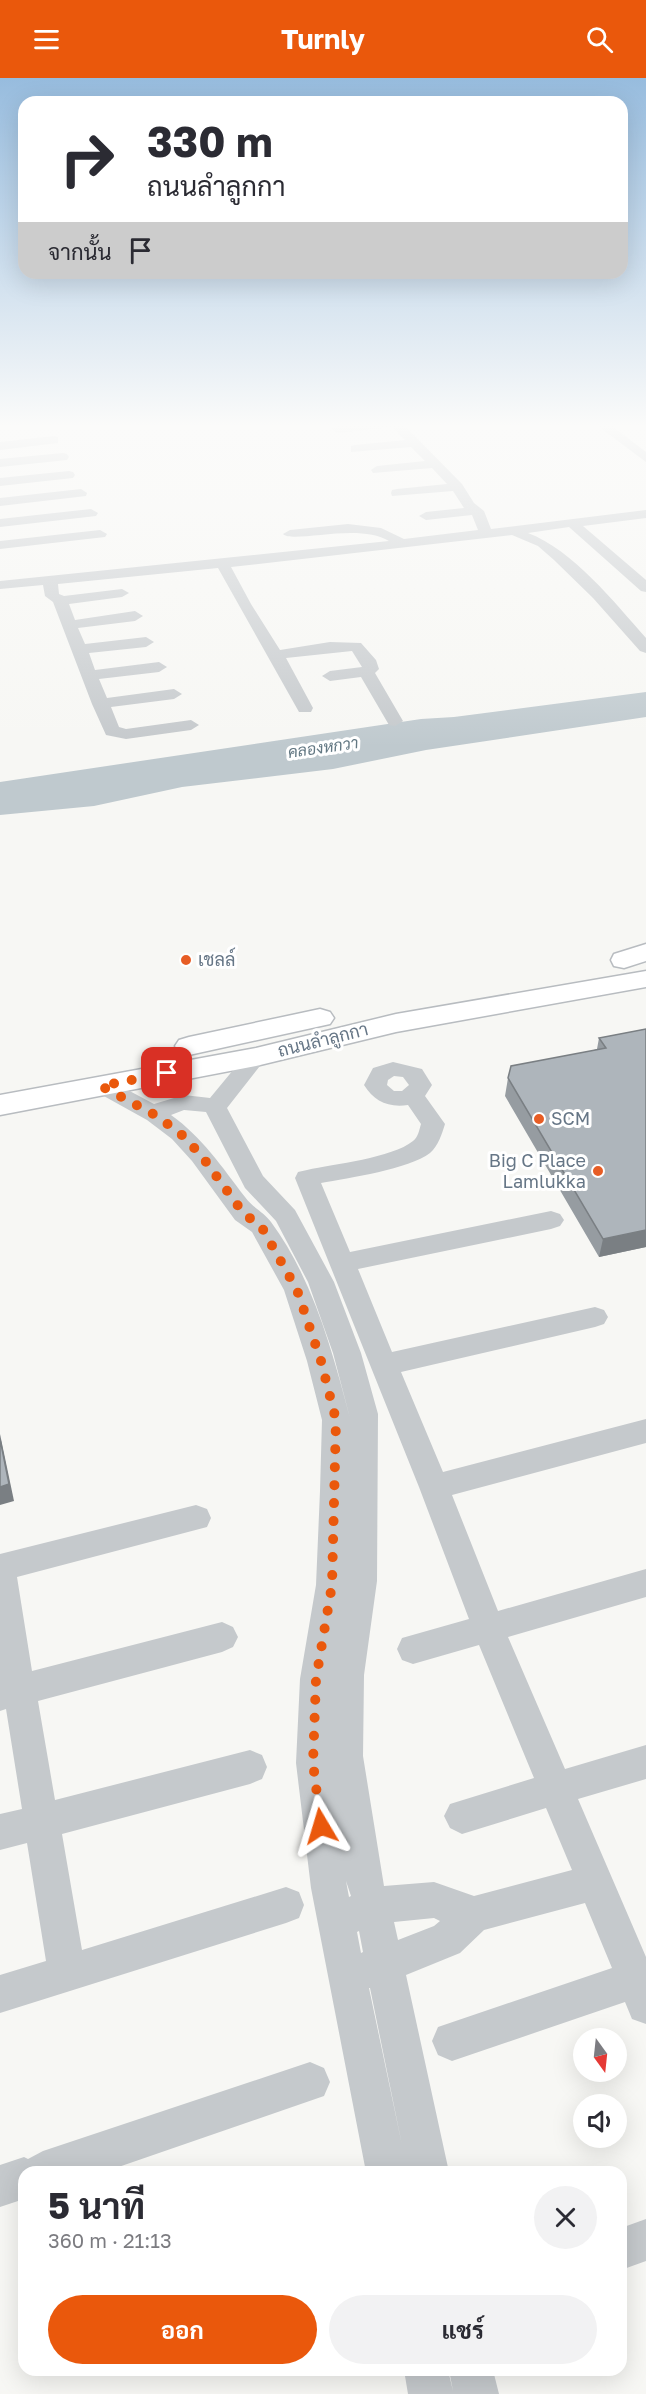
<!DOCTYPE html>
<html lang="th">
<head>
<meta charset="utf-8">
<style>
	:root { --surface:#fff; --page:#f2f2f3; --text:#2b2b33; --muted:#7c7c81; --accent:#ea580c }
	body { margin:0; font-family:"Golos Text",Sarabun,sans-serif; background:var(--page); color:var(--text); height:100vh; display:flex; flex-direction:column; font-size:22px; white-space:nowrap }
	* { box-sizing:border-box; margin:0 }
	p { font-size:20px; color:var(--muted) }
	.icon { flex:none; width:33px; height:33px; fill:none; stroke:currentColor; stroke-width:2; stroke-linecap:round; stroke-linejoin:round }
	.map { position:relative; flex:1; overflow:hidden }
	.drawer { position:absolute; left:18px; top:2088px; width:609px; height:210px; display:flex; flex-direction:column; background:var(--surface); border-radius:18px; box-shadow:0 6px 24px #0002 }
	.drawer>* { flex:none }
	.top-card { position:absolute; left:18px; top:18px; width:610px; height:183px; border-radius:18px; box-shadow:0 6px 24px #0002; background:#fff; color:var(--text); overflow:hidden }
	.needle { width:39px; rotate:165deg }
	.buttons { position:absolute; left:573px; top:1950px; display:grid; gap:12px }
	.buttons a { display:grid; place-items:center; width:54px; height:54px; border-radius:50%; background:var(--surface); box-shadow:0 6px 24px #0002; font-size:30px }
	.pin { position:absolute; display:grid; place-items:center; width:51px; height:51px; color:#fff; margin:-26px; border-radius:12px; box-shadow:0 3px 9px #0006 }
	.me { position:absolute; width:66px; margin:-33px; rotate:353deg; stroke-linejoin:round; filter:drop-shadow(0 0 4px #0008) }
	.turn { display:flex; align-items:center; gap:21px; height:126px; padding:0 30px; font-size:27px }
	.turn .icon { width:78px; height:78px; stroke-width:2.5 }
	.turn b { display:block; font-size:42px; line-height:51px }
	.then { display:flex; align-items:center; height:57px; padding:0 30px; background:#0003; gap:12px; font-size:22px }
	.round { display:grid; place-items:center; flex:none; width:63px; height:63px; border-radius:32px; background:var(--page) }
	.overview { display:flex; align-items:center; justify-content:space-between; height:102px; padding:0 30px }
	h1 { font-size:36px; font-weight:700; line-height:45px }
	.primary-button { display:flex; gap:12px; margin-top:auto; padding:12px 30px }
	.primary-button a { flex:1; height:69px; border-radius:36px; background:var(--accent); color:#fff; font-size:24px; font-weight:700; line-height:69px; text-align:center }
	.primary-button a+a { background:var(--page); color:var(--text) }
	header { display:flex; justify-content:space-between; align-items:center; height:78px; padding:0 30px; background:var(--accent); color:#fff; font-size:27px; font-weight:700 }
	.map>svg:first-child { display:block }
</style>
</head>
<body>
<header><svg class="icon" aria-label="menu" viewBox="0 0 24 24"><path d="M4 6h16M4 12h16M4 18h16"/></svg>Turnly<svg class="icon" aria-label="search" viewBox="0 0 24 24"><circle cx="10" cy="10" r="6"/><path d="M15 15l6 6"/></svg></header>
<div class="map">
<svg width="646" height="2316" viewBox="0 0 646 2316">
	<rect width="100%" height="100%" fill="#f7f7f4"/>
	<polygon fill="#bfc9ce" points="646,614 646,639 426,672 333,691 182,709 94,728 0,737 0,704 421,641 454,639"/>
	<g fill="none" stroke-linecap="round" stroke-linejoin="round">
		<defs>
			<g id="major">
				<polygon points="646,866 646,883 624,890 614,888 611,882 614,876"/>
				<polygon points="646,893 646,909 396,954 256,988 0,1037 0,1017 256,970 396,936"/>
				<polygon points="320,931 330,934 334,940 330,946 189,977 179,974 175,968 179,962 189,959"/>
			</g>
		</defs>
		<use href="#major" stroke="#b8bcc0" stroke-width="3"/>
		<g fill="#c5c9cc" fill-rule="evenodd">
			<path d="M 360,345 L 402,345 L 462,406 L 474,425 L 484,433 L 491,451 L 646,432 L 646,440 L 583,448 L 646,502 L 646,514 L 641,513 L 569,449 L 528,455 C 573,472 614,524 646,560 L 646,575 L 640,573 L 593,520 L 554,482 L 538,468 L 512,457 L 231,489 L 251,526 L 280,572 L 330,564 L 361,565 L 376,582 L 379,591 L 375,595 L 403,643 L 395,648 L 389,647 L 361,599 L 330,603 L 322,598 L 330,593 L 362,589 L 352,573 L 286,580 L 313,630 L 311,634 L 299,634 L 218,490 L 58,506 L 59,516 L 64,518 L 122,511 L 129,515 L 122,519 L 69,526 L 75,542 L 135,533 L 143,538 L 135,543 L 78,550 L 85,566 L 146,559 L 154,564 L 146,569 L 89,575 L 95,592 L 159,584 L 167,589 L 159,594 L 99,601 L 107,620 L 174,611 L 182,616 L 174,621 L 111,629 L 119,649 L 126,651 L 191,642 L 199,647 L 191,652 L 126,661 L 106,657 L 92,626 L 53,524 L 45,518 L 43,507 L 0,511 L 0,503 L 389,463 C 359,444 293,466 283,456 L 290,452 L 348,446 L 381,450 L 404,461 L 478,452 L 472,437 L 426,442 L 419,438 L 426,434 L 464,430 L 453,413 L 392,418 L 391,415 L 392,412 L 397,411 L 447,406 L 432,390 L 373,395 L 371,392 L 377,388 L 425,383 L 411,369 L 351,374 L 351,368 L 355,367 L 405,362 L 392,349 L 338,355 L 332,351 L 338,347 Z"/>
			<polygon points="594,345 608,345 646,374 646,384"/>
			<polygon points="54,358 58,359 58,365 0,372 0,364"/>
			<polygon points="63,375 67,376 69,379 67,382 0,389 0,381"/>
			<polygon points="69,393 73,394 75,397 73,400 0,408 0,400"/>
			<polygon points="81,411 87,415 86,418 0,428 0,420"/>
			<polygon points="91,431 98,435 96,438 0,449 0,441"/>
			<polygon points="100,452 107,456 105,459 0,471 0,463"/>
			<path d="M 256,972 L 264,974 L 267,979 L 227,1030 L 263,1098 L 295,1132 L 334,1204 L 361,1275 L 378,1336 L 377,1503 L 364,1597 L 363,1678 L 384,1808 L 434,1804 L 474,1818 L 572,1792 L 546,1730 L 462,1756 L 450,1750 L 444,1738 L 450,1726 L 534,1700 L 479,1567 L 413,1586 L 402,1582 L 397,1571 L 402,1560 L 469,1541 L 419,1409 L 295,1100 L 298,1094 L 307,1092 C 334,1086 392,1080 413,1063 C 418,1059 419,1053 421,1046 L 408,1027 C 388,1030 374,1023 364,1007 L 373,990 L 393,984 L 422,991 L 432,1007 L 425,1018 L 445,1046 C 442,1056 438,1068 430,1075 C 409,1091 349,1100 321,1105 L 350,1174 L 551,1133 L 560,1136 L 564,1142 L 560,1148 L 551,1151 L 358,1191 L 392,1274 L 595,1229 L 604,1232 L 608,1239 L 604,1246 L 595,1249 L 401,1294 L 443,1394 L 646,1341 L 646,1365 L 452,1417 L 498,1533 L 646,1491 L 646,1519 L 508,1559 L 565,1691 L 646,1667 L 646,1701 L 578,1721 L 646,1879 L 646,1946 L 632,1941 L 625,1924 L 452,1983 L 438,1977 L 432,1963 L 438,1949 L 612,1890 L 585,1825 L 484,1852 L 460,1875 L 406,1897 L 449,2094 L 366,2094 L 311,1810 L 296,1685 L 300,1601 L 316,1507 L 320,1413 L 322,1342 L 307,1283 L 284,1212 L 252,1154 L 235,1142 L 192,1083 L 172,1061 L 147,1042 L 93,1012 L 90,1007 L 93,1002 L 101,1000 L 109,1002 L 154,1026 L 184,1017 L 210,1020 L 248,974 ZM 394,998 L 403,999 L 409,1007 L 402,1013 L 394,1013 L 387,1007 L 388,1002 ZM 184,1032 L 206,1034 L 245,1110 L 276,1143 L 308,1204 L 333,1275 L 350,1340 C 332,1272 313,1201 271,1144 C 265,1135 253,1130 245,1119 C 222,1089 202,1059 171,1037 ZM 346,1803 L 351,1818 L 349,1819 ZM 434,1840 L 440,1843 L 434,1848 L 398,1862 L 394,1844 ZM 359,1853 L 363,1874 L 361,1875 L 357,1854 ZM 369,1910 L 370,1910 L 402,2067 Z"/>
			<polygon points="196,1427 207,1431 211,1440 207,1449 17,1499 32,1593 222,1544 233,1549 238,1559 233,1569 222,1574 38,1623 55,1722 250,1672 262,1677 267,1689 262,1701 250,1706 62,1756 82,1872 286,1809 299,1814 304,1827 299,1840 286,1845 0,1935 0,1897 46,1883 27,1765 0,1772 0,1736 22,1731 6,1631 0,1633 0,1476"/>
			<polygon points="310,1984 324,1990 330,2004 324,2018 104,2094 24,2094 24,2121 0,2129 0,2087 24,2079 28,2081 43,2073"/>
			<polygon points="646,2141 646,2183 621,2192 621,2150"/>
			<polygon points="404,2292 448,2292 453,2313 449,2292 493,2292 499,2316 408,2316"/>
		</g>
		<use href="#major" fill="#fff" fill-rule="evenodd"/>
	</g>
	<polygon fill="#969ca1" points="646,951 646,1169 599,1179 505,1018 508,1000 597,971 599,960"/>
	<g fill="#7a7f83">
		<polygon points="646,1152 646,1169 599,1179 603,1161"/>
		<polygon points="0,1356 14,1423 0,1427"/>
	</g>
	<g fill="#aeb5bb" stroke="#7a7f83" stroke-width="1.5">
		<polygon points="646,951 646,1152 603,1161 508,1000 511,988 606,970 599,960"/>
		<polygon points="0,1361 9,1406 0,1409"/>
	</g>
	<linearGradient id="sky" x2="0" y2="1"><stop stop-color="#97bcde"/><stop offset="0.52" stop-color="#fbfbfa"/><stop offset="1" stop-color="#fbfbfa" stop-opacity="0"/></linearGradient>
	<rect width="646" height="669" fill="url(#sky)"/>
	<g fill="none" stroke-linecap="round" stroke-linejoin="round">
		<polyline stroke="#ea580c" stroke-width="10" stroke-dasharray="0 18" points="167,995 101,1008 155,1037 180,1055 201,1077 244,1136 261,1148 297,1212 321,1283 336,1342 332,1507 316,1601 313,1685 321,1748"/>
	</g>
	<g fill="#e75d25" stroke="#fff" stroke-width="2">
		<circle cx="186" cy="882" r="6"/>
		<circle cx="539" cy="1041" r="6"/>
		<circle cx="598" cy="1093" r="6"/>
	</g>
	<g text-anchor="middle" stroke-width="6" stroke-linejoin="round" paint-order="stroke">
		<g font-size="16" font-style="italic" fill="#627782" stroke="#fff">
			<text transform="translate(323 669) rotate(-8)" y="6">คลองหกวา</text>
		</g>
		<g font-size="18" fill="#667686" stroke="#fff" text-anchor="start">
			<text x="198" y="888">เชลล์</text>
			<text x="551" y="1047">SCM</text>
			<text x="586" y="1089" text-anchor="end">Big C Place<tspan x="586" dy="21">Lamlukka</tspan></text>
		</g>
		<g font-size="18" fill="#667686" stroke="#fff">
			<text transform="translate(323 962) rotate(-14)" y="6">ถนนลำลูกกา</text>
		</g>
	</g>
</svg>
<div class="buttons">
<a><svg class="needle" viewBox="-14 -14 28 28"><path d="M0-13l5 13h-10z" fill="#e53935"/><path d="M0 13l5-13h-10z" fill="#7c7c81"/></svg></a>
<a><svg class="icon" aria-label="sound" viewBox="0 0 24 24"><path d="M4 9h4l5-4v14l-5-4H4zM17 9q2 3 0 6"/></svg></a>
</div>
<div class="pin" style="left:167px;top:995px;background:#d93025"><svg class="icon" aria-label="arrive" viewBox="0 0 24 24"><path d="M6 21V4h12l-3 4 3 4H6"/></svg></div>
<svg class="me" style="left:321px;top:1748px" viewBox="-20 -20 40 40"><path d="M0-17L14 15 0 8-14 15z" fill="#ea580c" stroke="#fff" stroke-width="4"/></svg>
<div class="top-card">
<div class="turn"><svg class="icon" aria-label="right" viewBox="0 0 24 24"><path d="M7 20v-9h11M14 6l5 5-5 5"/></svg><div><b>330 m</b>ถนนลำลูกกา</div></div>
<div class="then">จากนั้น<svg class="icon" aria-label="arrive" viewBox="0 0 24 24"><path d="M6 21V4h12l-3 4 3 4H6"/></svg></div>
</div>
<section class="drawer">
<div class="overview"><div><h1>5 นาที</h1><p>360 m · 21:13</p></div><a class="round"><svg class="icon" aria-label="close" viewBox="0 0 24 24"><path d="M6 6l12 12M18 6L6 18"/></svg></a></div>
<div class="primary-button"><a>ออก</a><a>แชร์</a></div>
</section>
</div>
</body>
</html>
